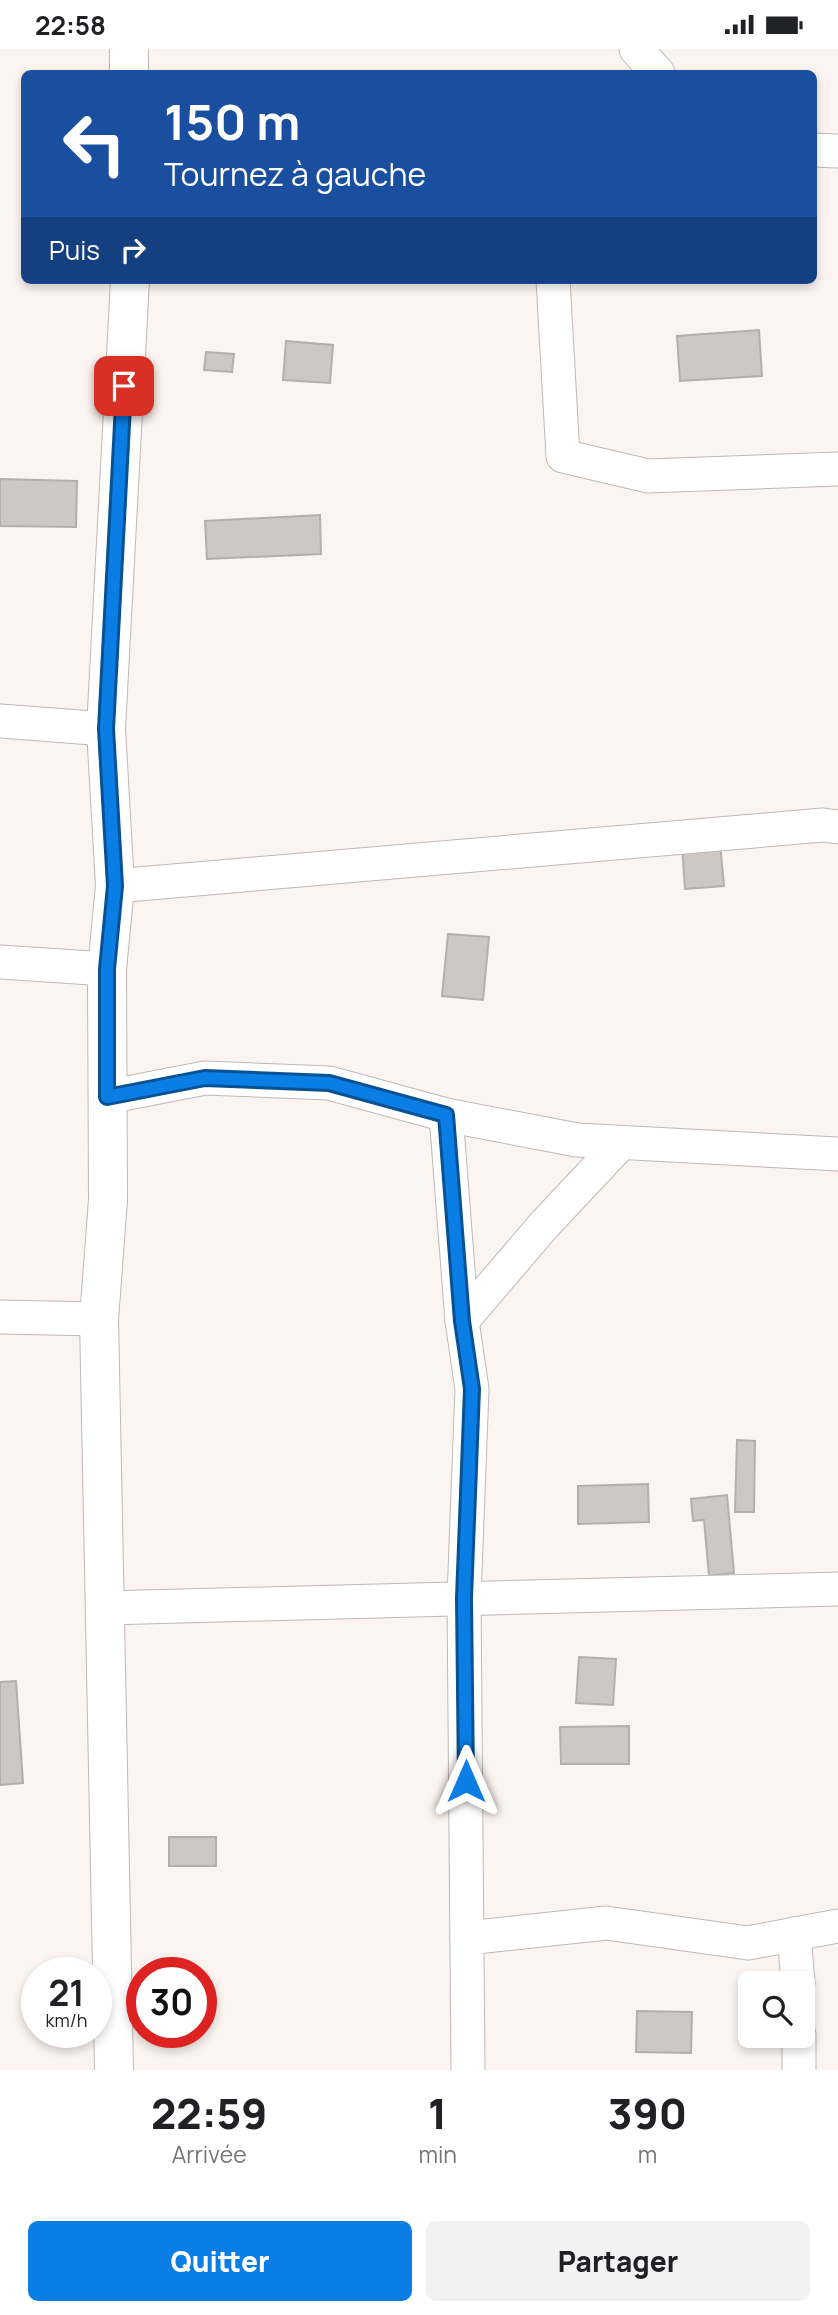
<!DOCTYPE html>
<html lang="fr">
<head>
<meta charset="utf-8">
<style>
	:root { --surface:#fff; --page:#f2f2f2; --text:#202124; --muted:#757577; --accent:#0b7ee5 }
	body { margin:0; font-family:Manrope,sans-serif; background:var(--page); color:var(--text); height:100vh; display:flex; flex-direction:column; font-size:26px; white-space:nowrap }
	* { box-sizing:border-box; margin:0 }
	p { font-size:23px; color:var(--muted) }
	.icon { flex:none; width:38px; height:38px; fill:none; stroke:currentColor; stroke-width:2; stroke-linecap:round; stroke-linejoin:round }
	.map { position:relative; height:2021px; overflow:hidden }
	.panel { display:flex; flex-direction:column; background:var(--surface); flex:1 }
	.panel>* { flex:none }
	.top-card { position:absolute; left:21px; top:21px; width:796px; height:214px; border-radius:10px; box-shadow:0 4px 10px #0003; background:#1a4fa0; color:#fff; overflow:hidden }
	.controls { position:absolute; left:738px; top:1922px; display:grid; gap:14px }
	.controls a { display:grid; place-items:center; width:77px; height:77px; border-radius:10px; background:var(--surface); box-shadow:0 4px 10px #0003; font-size:35px }
	.speed { position:absolute; left:21px; top:1908px; display:flex; gap:14px; font-size:35px; font-weight:700; text-align:center }
	.speed>* { display:grid; place-content:center; width:91px; height:91px; border-radius:50%; background:var(--surface); box-shadow:0 4px 10px #0003; line-height:1 }
	.speed small { font-size:18px; font-weight:400 }
	.speed .limit { border:10px solid #d22; background:#fff; color:#111 }
	.pin { position:absolute; display:grid; place-items:center; width:60px; height:60px; color:#fff; margin:-30px; border-radius:14px; box-shadow:0 4px 10px #0006 }
	.me { position:absolute; width:77px; margin:-38px; rotate:0deg; stroke-linejoin:round; filter:drop-shadow(0 0 5px #0008) }
	.turn { display:flex; align-items:center; gap:24px; height:147px; padding:0 28px; font-size:32px }
	.turn .icon { width:91px; height:91px; stroke-width:2.5 }
	.turn b { display:block; font-size:49px; line-height:60px }
	.then { display:flex; align-items:center; height:66px; padding:0 28px; background:#0003; gap:14px; font-size:26px }
	.eta { display:flex; justify-content:space-evenly; align-items:center; height:119px; text-align:center }
	.eta b { font-size:42px; font-weight:800; line-height:49px }
	.primary-button { display:flex; gap:14px; margin-top:auto; padding:14px 28px }
	.primary-button a { flex:1; height:80px; border-radius:10px; background:var(--accent); color:#fff; font-size:28px; font-weight:800; line-height:80px; text-align:center }
	.primary-button a+a { background:var(--page); color:var(--text) }
	.status { display:flex; justify-content:space-between; align-items:center; height:49px; padding:0 35px; background:var(--surface); direction:ltr }
	.status svg { height:19px; fill:currentColor }
	.map>svg:first-child { display:block }
</style>
</head>
<body>
<div class="status"><b>22:58</b><svg viewBox="0 0 49 12"><path d="M0 12V9h3v3zM5 12V6h3v6zM10 12V3h3v9zM15 12V0h3v12zM26 1h20v11H26zM47 4h2v5h-2z"/></svg></div>
<div class="map">
<svg width="838" height="2021" viewBox="0 0 838 2021">
	<rect width="100%" height="100%" fill="#fcf4f1"/>
	<g fill="#cec7c4" stroke="#b5aeab" stroke-width="2">
		<polygon points="759,281 762,327 680,332 677,287"/>
		<polygon points="286,292 333,296 330,334 283,331"/>
		<polygon points="206,303 234,305 232,323 204,321"/>
		<polygon points="0,430 77,432 76,478 0,477"/>
		<polygon points="320,466 321,505 207,510 205,472"/>
		<polygon points="720,794 724,837 685,840 682,797"/>
		<polygon points="448,885 489,888 483,951 442,947"/>
		<polygon points="737,1391 755,1392 754,1463 735,1463"/>
		<polygon points="648,1435 649,1473 578,1475 578,1437"/>
		<polygon points="727,1446 734,1524 709,1527 704,1471 693,1472 691,1450"/>
		<polygon points="579,1608 616,1610 613,1656 576,1654"/>
		<polygon points="16,1632 23,1734 0,1736 0,1633"/>
		<polygon points="629,1677 629,1715 561,1715 560,1678"/>
		<rect x="169" y="1788" width="47" height="29"/>
		<polygon points="637,1962 692,1963 691,2004 636,2003"/>
	</g>
	<g fill="none" stroke-linecap="round" stroke-linejoin="round">
		<defs>
			<g id="street">
				<polyline points="636,0 658,24"/>
				<polyline points="814,101 838,102"/>
				<polyline points="553,231 563,407 648,427 838,420"/>
				<polyline points="0,672 106,680"/>
				<polyline points="115,837 823,776 838,778"/>
				<polyline points="0,913 107,920"/>
				<polyline points="107,1048 205,1029 329,1034 446,1066 577,1091 838,1105"/>
				<polyline points="446,1066 462,1272 472,1340 464,1549 468,2021"/>
				<polyline points="0,1268 99,1270"/>
				<polyline points="462,1272 544,1176 621,1094"/>
				<polyline points="106,1559 838,1540"/>
				<polyline points="794,1885 798,1934"/>
				<polyline points="467,1889 606,1874 748,1894 838,1877"/>
				<polyline points="799,1986 799,2021"/>
			</g>
			<g id="secondary">
				<polyline points="129,0 129,24"/>
				<polyline points="114,2021 99,1270 108,1151 107,920 115,837 106,680 130,231"/>
			</g>
		</defs>
		<use href="#street" stroke="#bfb8b5" stroke-width="35"/>
		<use href="#secondary" stroke="#bfb8b5" stroke-width="40"/>
		<use href="#street" stroke="#fff" stroke-width="33"/>
		<use href="#secondary" stroke="#fff" stroke-width="38"/>
	</g>
	<g fill="none" stroke-linecap="round" stroke-linejoin="round">
		<defs>
			<polyline id="route" points="124,337 106,680 115,837 107,920 107,1048 205,1029 329,1034 446,1066 462,1272 472,1340 464,1549 466,1732"/>
		</defs>
		<use href="#route" stroke="#075295" stroke-width="18"/>
		<use href="#route" stroke="#0b7ee5" stroke-width="12"/>
	</g>
</svg>
<div class="controls">
<a><svg class="icon" aria-label="search" viewBox="0 0 24 24"><circle cx="10" cy="10" r="6"/><path d="M15 15l6 6"/></svg></a>
</div>
<div class="speed"><div>21<small>km/h</small></div><div class="limit">30</div></div>
<div class="pin" style="left:124px;top:337px;background:#d93025"><svg class="icon" aria-label="arrive" viewBox="0 0 24 24"><path d="M6 21V4h12l-3 4 3 4H6"/></svg></div>
<svg class="me" style="left:466px;top:1732px" viewBox="-20 -20 40 40"><path d="M0-17L14 15 0 8-14 15z" fill="#0b7ee5" stroke="#fff" stroke-width="4"/></svg>
<div class="top-card">
<div class="turn"><svg class="icon" aria-label="left" viewBox="0 0 24 24"><path d="M17 20v-9H6M10 6l-5 5 5 5"/></svg><div><b>150 m</b>Tournez à gauche</div></div>
<div class="then">Puis<svg class="icon" aria-label="right" viewBox="0 0 24 24"><path d="M7 20v-9h11M14 6l5 5-5 5"/></svg></div>
</div>
</div>
<section class="panel">
<div class="eta">
<div><b>22:59</b><p>Arrivée</p></div>
<div><b>1</b><p>min</p></div>
<div><b>390</b><p>m</p></div>
</div>
<div class="primary-button"><a>Quitter</a><a>Partager</a></div>
</section>
</body>
</html>
